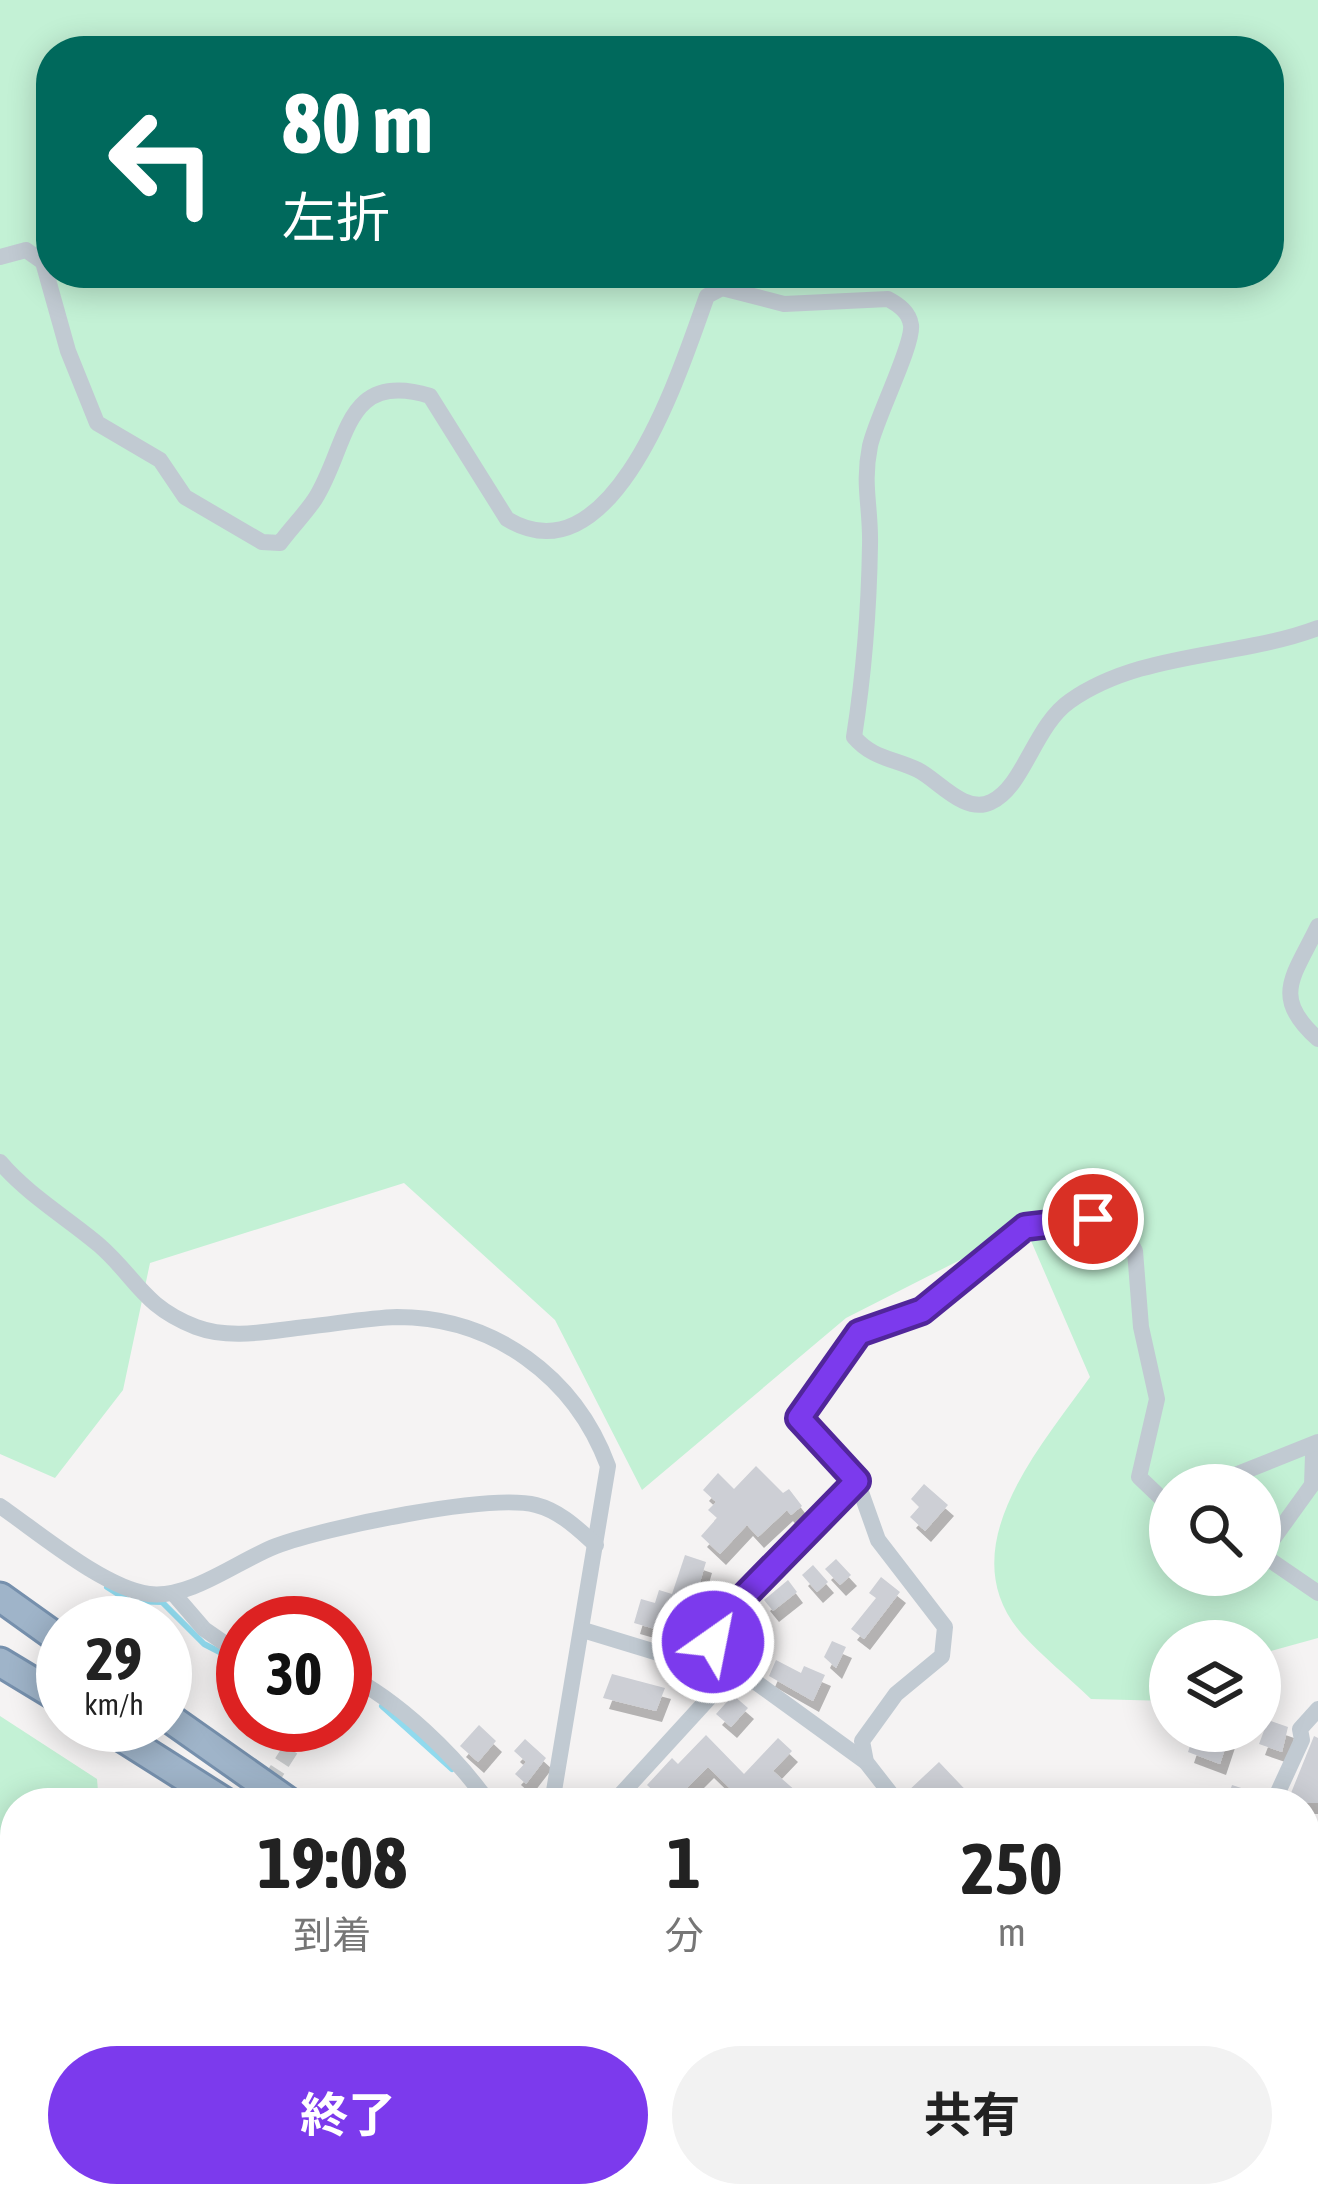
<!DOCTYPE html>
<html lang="ja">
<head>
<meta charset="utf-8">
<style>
	:root { --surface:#fff; --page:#f2f2f2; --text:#222; --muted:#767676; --accent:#7c3aed }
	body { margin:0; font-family:"Asap Condensed","Noto Sans JP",sans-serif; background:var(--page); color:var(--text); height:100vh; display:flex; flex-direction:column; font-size:45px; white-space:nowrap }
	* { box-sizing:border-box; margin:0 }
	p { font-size:39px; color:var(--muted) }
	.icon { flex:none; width:66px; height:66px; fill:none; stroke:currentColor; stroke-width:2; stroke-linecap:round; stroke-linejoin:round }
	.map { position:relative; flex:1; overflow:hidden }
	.sheet { position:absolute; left:0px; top:1788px; width:1320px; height:420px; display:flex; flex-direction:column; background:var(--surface); border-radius:48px 48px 0 0; box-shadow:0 6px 30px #0003 }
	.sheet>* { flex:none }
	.guide { position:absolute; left:36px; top:36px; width:1248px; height:252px; border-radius:48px; box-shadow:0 6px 30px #0003; background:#00695c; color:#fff; overflow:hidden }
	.buttons { position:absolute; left:1149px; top:1464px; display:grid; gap:24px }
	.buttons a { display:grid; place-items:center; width:132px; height:132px; border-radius:50%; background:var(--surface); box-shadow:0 6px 30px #0003; font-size:60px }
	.speed { position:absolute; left:36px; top:1596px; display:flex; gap:24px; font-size:60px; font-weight:700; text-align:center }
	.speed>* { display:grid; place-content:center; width:156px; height:156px; border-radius:50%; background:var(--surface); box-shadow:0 6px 30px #0003; line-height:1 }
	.speed small { font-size:30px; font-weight:400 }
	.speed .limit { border:18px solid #d22; background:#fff; color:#111 }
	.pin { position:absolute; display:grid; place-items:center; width:102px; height:102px; color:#fff; margin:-51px; border:6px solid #fff; border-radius:50%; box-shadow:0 3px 12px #0007 }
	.me { position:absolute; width:132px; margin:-66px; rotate:33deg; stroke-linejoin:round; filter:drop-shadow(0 0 9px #0008) }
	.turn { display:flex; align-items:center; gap:42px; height:252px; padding:0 48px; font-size:54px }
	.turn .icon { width:156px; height:156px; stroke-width:2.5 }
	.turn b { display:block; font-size:84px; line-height:102px }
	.eta { display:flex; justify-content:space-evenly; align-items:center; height:204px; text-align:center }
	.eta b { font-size:72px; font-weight:700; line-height:84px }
	.primary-button { display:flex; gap:24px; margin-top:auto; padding:24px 48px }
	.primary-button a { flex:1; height:138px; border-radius:72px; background:var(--accent); color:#fff; font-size:48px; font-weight:700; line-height:138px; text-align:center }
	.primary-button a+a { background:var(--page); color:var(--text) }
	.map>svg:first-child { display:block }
</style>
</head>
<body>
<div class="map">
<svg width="1318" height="2208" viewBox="0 0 1318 2208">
	<defs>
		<filter id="shadow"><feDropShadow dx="6" dy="11" stdDeviation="0" flood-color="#0004"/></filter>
	</defs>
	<rect width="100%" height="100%" fill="#f5f3f3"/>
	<g fill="#c3f1d5" fill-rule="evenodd">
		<path d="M 0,0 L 1318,0 L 1318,1638 L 1260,1654 L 1260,1641 L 1170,1641 L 1170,1701 L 1091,1699 C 1068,1677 1043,1657 1022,1634 C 948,1549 1040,1448 1090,1377 L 1025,1227 L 846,1318 L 642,1490 L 555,1320 L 404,1183 L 150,1263 L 123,1390 L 55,1478 L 0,1454 ZM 51,51 L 1269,51 L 1269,273 L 51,273 ZM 1170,1485 L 1260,1485 L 1260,1575 L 1170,1575 Z"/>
		<polygon points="0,1716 97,1779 99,1803 15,1803 15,2193 779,2193 804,2208 0,2208"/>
	</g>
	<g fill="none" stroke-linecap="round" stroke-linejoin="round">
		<g stroke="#90daee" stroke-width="6">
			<polyline points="107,1587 129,1601 162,1602 204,1644 241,1663"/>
			<polyline points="382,1706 452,1769"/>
			<polyline points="987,2193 1009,2208"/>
		</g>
	</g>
	<g fill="#cdcfd5" filter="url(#shadow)">
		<polygon points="756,1466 783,1493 789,1489 802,1506 791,1515 787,1510 758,1537 747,1525 720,1554 701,1536 717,1518 708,1510 716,1502 703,1490 718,1473 734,1489"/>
		<polygon points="924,1484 948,1505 925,1531 910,1517 919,1507 911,1499"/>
		<polygon points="685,1555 706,1562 696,1596 709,1600 704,1617 670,1606 662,1631 634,1623 641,1599 655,1603 659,1590 672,1594"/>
		<polygon points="836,1559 851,1575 840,1585 825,1569"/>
		<polygon points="813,1565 828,1582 817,1592 802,1575"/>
		<polygon points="881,1577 900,1592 864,1639 851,1629 876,1598 869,1593"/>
		<polygon points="788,1580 797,1592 773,1611 764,1600"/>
		<polygon points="753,1605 761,1608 753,1629 740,1624"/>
		<polygon points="735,1629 748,1634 740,1655 726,1650"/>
		<polygon points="832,1641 846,1647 836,1668 824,1657"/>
		<polygon points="776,1660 801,1673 804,1666 825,1675 813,1701 769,1676"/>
		<polygon points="612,1674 665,1688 656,1711 603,1698"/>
		<polygon points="733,1695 748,1708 731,1727 716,1714"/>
		<polygon points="1268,1720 1288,1727 1282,1752 1259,1744"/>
		<polygon points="479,1725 496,1741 478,1762 460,1746"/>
		<polygon points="1195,1731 1231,1731 1220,1764 1188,1752"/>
		<polygon points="706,1735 744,1774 778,1738 792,1751 773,1771 797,1792 788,1803 745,1803 708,1767 678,1797 670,1789 661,1798 647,1785 672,1758 678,1764"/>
		<polygon points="1314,1736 1318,1738 1318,1803 1287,1803"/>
		<polygon points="525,1739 546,1758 526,1784 515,1774 526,1762 514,1751"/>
		<polygon points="939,1762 978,1803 911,1803 906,1793"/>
		<polygon points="1232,1785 1263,1795 1260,1803 1226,1803"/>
		<polygon points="1232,2193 1266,2193 1289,2208 1256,2208"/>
	</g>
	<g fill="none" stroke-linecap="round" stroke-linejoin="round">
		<polyline stroke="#caccce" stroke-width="16" stroke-dasharray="16 8" stroke-linecap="butt" points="256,1803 297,1739"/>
		<defs>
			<g id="trunk">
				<polyline points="0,1597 63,1642"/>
				<polyline points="0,1662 63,1700"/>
				<polyline points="165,1715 290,1803"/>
				<polyline points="103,1725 226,1803"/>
				<polyline points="835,2193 860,2208"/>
				<polyline points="883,2193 907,2208"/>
			</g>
		</defs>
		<use href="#trunk" stroke="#7690ad" stroke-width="33"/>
		<g stroke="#c1cad2" stroke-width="16">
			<path d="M 0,257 L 26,250 L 43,262 L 68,351 L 97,423 L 160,460 L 185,497 L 262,542 L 280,543 C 291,528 305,514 315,499 C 349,445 343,369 430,396 L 507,519 C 615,584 681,367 707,296 L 722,288 L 784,304 L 888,299 C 899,305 909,312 911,325 C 914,344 876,418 870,446 C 862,485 871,507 870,545 C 869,609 864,673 854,737 C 873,759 893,758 918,770 C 938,780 965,815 991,802 C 1024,787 1034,726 1070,701 C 1141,651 1239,658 1318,628"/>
			<path d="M 1318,926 C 1294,976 1270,997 1318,1039"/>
			<path d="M 0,1162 C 27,1194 67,1218 99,1245 C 136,1277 142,1306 196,1327 C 231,1340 269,1331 305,1327 C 335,1324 367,1318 397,1317 C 494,1317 575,1377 608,1466 L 552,1803"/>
			<polyline points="1318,1453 1313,1455 1312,1485 1265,1550 1270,1560 1318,1593"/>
			<polyline points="1210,1485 1318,1442"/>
			<path d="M 0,1506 C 38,1532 104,1588 149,1594 C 191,1599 237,1561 276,1546 C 324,1528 489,1493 536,1505 C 560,1511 578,1529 596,1545"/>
			<polyline points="173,1593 204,1629 243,1656"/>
			<polyline points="583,1630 757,1683 866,1762"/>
			<polyline points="705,1665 721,1619 857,1481"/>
			<path d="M 345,1674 C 398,1700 455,1755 489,1803"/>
			<polyline points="297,1739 300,1725"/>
			<polyline points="613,1803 731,1674"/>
			<polyline points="898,1803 866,1762 862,1741 896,1694 942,1656 945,1627 878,1540 857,1481 799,1418 859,1333 922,1311 1025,1227 1093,1219 1128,1237 1135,1251 1141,1327 1157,1399 1139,1477 1160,1497 1170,1498"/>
			<polyline points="1273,1803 1302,1740 1300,1729 1318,1709"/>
			<polyline points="0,1853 15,1894"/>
			<polyline points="1305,2029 1318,2042"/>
			<polyline points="1005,2193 1027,2208"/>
			<polyline points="1297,2193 1312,2208"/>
		</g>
		<use href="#trunk" stroke="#9fb4c9" stroke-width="27"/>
	</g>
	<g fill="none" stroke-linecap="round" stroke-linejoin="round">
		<defs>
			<polyline id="route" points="713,1642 722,1619 857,1481 799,1418 859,1333 922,1311 1025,1227 1093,1219"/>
		</defs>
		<use href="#route" stroke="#51269a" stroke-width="30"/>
		<use href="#route" stroke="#7c3aed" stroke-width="21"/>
	</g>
</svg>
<div class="buttons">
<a><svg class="icon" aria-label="search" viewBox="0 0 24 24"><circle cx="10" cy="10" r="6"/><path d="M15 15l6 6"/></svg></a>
<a><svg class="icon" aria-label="layers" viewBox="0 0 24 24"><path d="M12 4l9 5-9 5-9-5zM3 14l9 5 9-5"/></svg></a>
</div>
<div class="speed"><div>29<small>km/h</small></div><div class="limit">30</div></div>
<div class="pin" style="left:1093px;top:1219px;background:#d93025"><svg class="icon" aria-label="arrive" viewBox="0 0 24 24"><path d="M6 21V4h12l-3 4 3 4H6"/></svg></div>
<svg class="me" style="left:713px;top:1642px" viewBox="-20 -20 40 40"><circle r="17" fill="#7c3aed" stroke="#fff" stroke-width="3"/><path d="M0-11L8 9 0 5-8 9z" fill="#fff"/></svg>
<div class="guide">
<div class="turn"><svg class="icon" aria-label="left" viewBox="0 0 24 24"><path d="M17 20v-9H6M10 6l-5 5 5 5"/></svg><div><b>80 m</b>左折</div></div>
</div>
<section class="sheet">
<div class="eta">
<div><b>19:08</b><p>到着</p></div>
<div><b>1</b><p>分</p></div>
<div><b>250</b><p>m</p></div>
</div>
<div class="primary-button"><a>終了</a><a>共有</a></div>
</section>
</div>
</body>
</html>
